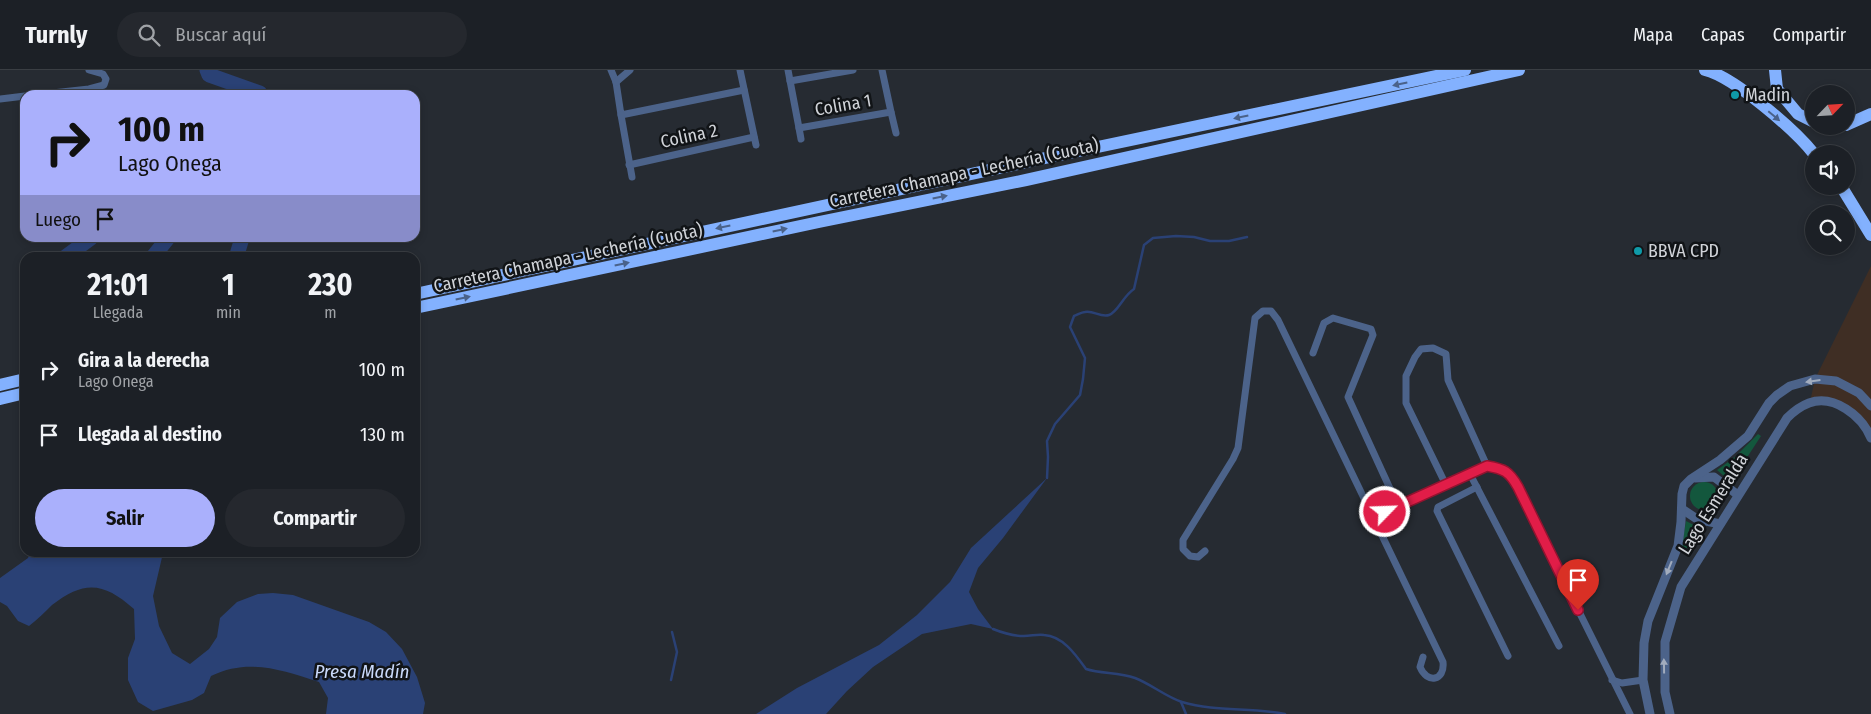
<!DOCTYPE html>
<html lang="es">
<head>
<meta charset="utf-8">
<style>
	:root { --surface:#1c2026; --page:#25282e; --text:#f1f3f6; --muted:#a0a3a7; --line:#3a3e43; --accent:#aab0fc }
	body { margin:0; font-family:"Fira Sans Condensed",sans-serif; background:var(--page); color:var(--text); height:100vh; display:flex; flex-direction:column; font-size:19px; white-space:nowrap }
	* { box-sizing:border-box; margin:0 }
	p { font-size:16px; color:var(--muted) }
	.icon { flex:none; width:28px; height:28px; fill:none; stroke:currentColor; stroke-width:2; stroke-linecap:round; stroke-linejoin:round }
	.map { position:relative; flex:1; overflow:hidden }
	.side { position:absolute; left:20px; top:182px; width:400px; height:305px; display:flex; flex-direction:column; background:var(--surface); border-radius:15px; box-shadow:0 2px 8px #0003,0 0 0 1px var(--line) }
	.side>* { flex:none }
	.guide { position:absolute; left:20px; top:20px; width:400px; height:152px; border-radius:15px; box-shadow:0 2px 8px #0003,0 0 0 1px var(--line); background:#aab0fc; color:#111; overflow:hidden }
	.needle { width:32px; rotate:65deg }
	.controls { position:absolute; left:1805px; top:15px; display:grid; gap:10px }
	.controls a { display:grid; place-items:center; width:50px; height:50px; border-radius:50%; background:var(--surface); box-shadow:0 2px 8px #0003,0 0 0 1px var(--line); font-size:25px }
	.pin { position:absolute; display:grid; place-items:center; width:42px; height:42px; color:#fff; margin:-51px -21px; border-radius:50% 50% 50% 0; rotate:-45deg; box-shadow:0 0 5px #0007 }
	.pin .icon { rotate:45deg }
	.me { position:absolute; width:55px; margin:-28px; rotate:66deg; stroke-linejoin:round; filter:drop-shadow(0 0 4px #0008) }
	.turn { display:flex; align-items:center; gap:18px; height:105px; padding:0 15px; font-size:22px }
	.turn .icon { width:65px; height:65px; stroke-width:2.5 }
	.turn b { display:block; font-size:35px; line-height:42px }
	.then { display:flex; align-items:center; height:48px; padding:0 15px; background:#0003; gap:10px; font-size:19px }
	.eta { display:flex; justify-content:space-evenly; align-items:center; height:85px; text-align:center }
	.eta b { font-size:30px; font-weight:700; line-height:35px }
	.action { display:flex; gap:10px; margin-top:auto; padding:10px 15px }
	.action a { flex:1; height:58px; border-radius:30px; background:var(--accent); color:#111; font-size:20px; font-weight:700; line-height:58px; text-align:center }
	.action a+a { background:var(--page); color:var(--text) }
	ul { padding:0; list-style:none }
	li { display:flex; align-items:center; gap:15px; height:65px; padding:0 15px }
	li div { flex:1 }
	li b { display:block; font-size:19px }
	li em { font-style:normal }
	header { display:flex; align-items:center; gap:30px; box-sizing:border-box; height:70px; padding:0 25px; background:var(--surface); border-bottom:1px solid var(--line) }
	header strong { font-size:24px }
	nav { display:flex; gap:28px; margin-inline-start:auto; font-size:18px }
	.search { width:350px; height:45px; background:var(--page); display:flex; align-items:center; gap:12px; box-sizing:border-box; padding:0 18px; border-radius:28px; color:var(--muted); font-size:19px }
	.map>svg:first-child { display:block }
</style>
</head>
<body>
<header>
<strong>Turnly</strong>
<div class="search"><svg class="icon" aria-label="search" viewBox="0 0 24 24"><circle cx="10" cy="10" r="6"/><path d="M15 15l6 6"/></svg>Buscar aquí</div>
<nav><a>Mapa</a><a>Capas</a><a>Compartir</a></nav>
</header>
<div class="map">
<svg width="1871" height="644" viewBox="0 0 1871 644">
	<rect width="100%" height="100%" fill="#262b32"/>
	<polygon fill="#3f2e24" points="1871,196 1871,368 1869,364 1837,334 1810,332 1815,309"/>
	<g fill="#13573d">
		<polygon points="1758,364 1761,366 1731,412 1717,400 1735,387"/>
		<circle cx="1704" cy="426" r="14"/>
		<polygon points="1686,451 1696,456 1701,456 1692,477 1681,480"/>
	</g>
	<g fill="#2a4175">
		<polygon points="1047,408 1003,468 978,498 969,522 978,539 993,559 971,554 922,564 873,597 847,621 826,644 756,644 797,618 879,575 917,545 950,512 971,478"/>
		<path d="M 30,483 L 163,483 L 153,526 L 159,556 L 172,583 L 190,594 L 209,579 L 217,567 L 220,548 L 237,532 L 258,524 L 273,523 L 293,525 L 369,552 L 386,562 L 402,579 L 417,607 L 425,633 L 423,644 L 326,644 L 328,628 L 319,612 C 281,600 249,588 211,606 L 204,623 L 192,630 L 153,641 L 138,632 L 128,610 L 128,588 L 135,569 L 134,539 C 105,513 85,509 52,535 C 45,542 38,549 29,556 L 18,551 L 7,536 L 0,532 L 0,508 L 28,488 Z"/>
	</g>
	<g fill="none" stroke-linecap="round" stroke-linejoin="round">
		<g stroke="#2a4175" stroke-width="2.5">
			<path d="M 1047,408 L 1048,387 L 1047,371 L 1055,354 L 1080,325 L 1083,309 L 1085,288 L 1070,257 L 1074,246 C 1077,245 1082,242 1085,242 C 1093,240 1101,248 1109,245 C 1118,242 1123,226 1134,219 L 1144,175 L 1153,168 L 1176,166 L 1194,167 L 1210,171 L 1229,171 L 1247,167"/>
			<path d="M 993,559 C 1003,563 1014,566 1024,566 C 1031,566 1038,564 1044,565 C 1063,566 1076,585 1086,599 C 1102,604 1119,602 1135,608 C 1151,614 1166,627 1182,632 C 1216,642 1251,637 1285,644"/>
			<polyline points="671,610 677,582 672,562"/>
			<polyline points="1181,632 1186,644"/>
		</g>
		<g stroke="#2a4175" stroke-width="15">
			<polyline points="207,0 209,5 260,23 261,25"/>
			<polyline points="64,188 91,168"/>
			<polyline points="152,188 168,168"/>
			<polyline points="236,188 242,168"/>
		</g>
		<g stroke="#4c638a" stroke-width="7">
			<polyline points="611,0 616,12 621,45 744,20"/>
			<polyline points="740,0 756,75"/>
			<polyline points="788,0 799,58 891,42 882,0"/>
			<polyline points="790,11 853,0"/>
			<polyline points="616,12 630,0"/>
			<polyline points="34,25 89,19 104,15 106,9 103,4 89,0"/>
			<polyline points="0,29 25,26"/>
			<polyline points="891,42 896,63"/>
			<polyline points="621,45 632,107"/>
			<polyline points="799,58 801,69"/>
			<polyline points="629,95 754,67"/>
			<polyline points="1313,283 1324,253 1333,248 1371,259 1373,265 1348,327 1398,436"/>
			<polyline points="1470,404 1559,576"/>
			<polyline points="1446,415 1406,333 1406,306 1415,287 1421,279 1433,278 1446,284 1448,310 1487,396"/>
			<polyline points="1477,417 1438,437 1437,441 1508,586"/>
			<polyline points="1372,448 1487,396 1501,398 1511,405 1630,644"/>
			<path d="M 1205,481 L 1198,487 L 1190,486 L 1183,479 L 1183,470 L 1233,389 L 1238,378 L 1255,248 L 1263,241 L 1271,241 L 1278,250 L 1443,592 C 1445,611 1427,614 1420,597 L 1423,587"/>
			<polyline points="1612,610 1622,613 1643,610"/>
		</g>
		<g stroke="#4c638a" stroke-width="9">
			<polyline points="1695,408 1714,407 1738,425"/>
			<polyline points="1682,439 1697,449 1720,454"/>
			<polyline points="1650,644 1643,610 1644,573 1648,551 1678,476 1681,452 1682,424 1684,416 1691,409 1720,390 1748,366 1769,333 1777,325 1790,316 1815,309 1836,311 1859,323 1871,336"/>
			<path d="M 1670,644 L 1665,622 L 1665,572 L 1681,517 L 1787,348 C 1793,342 1801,336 1809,333 C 1834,324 1862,346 1871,368"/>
		</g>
		<g stroke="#83b1fe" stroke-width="12">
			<path d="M 1705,0 C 1734,7 1795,60 1814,84"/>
			<polyline points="1775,0 1777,19 1798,44 1814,52"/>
			<polyline points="1846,55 1871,44"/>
			<polyline points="1841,116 1871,165"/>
			<polyline points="415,224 1031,91 1465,0"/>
			<polyline points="415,238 819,152 1026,110 1519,0"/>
			<polyline points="0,315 25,309"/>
			<polyline points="0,329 25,323"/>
		</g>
	</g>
	<defs><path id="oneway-solid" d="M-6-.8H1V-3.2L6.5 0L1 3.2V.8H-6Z" transform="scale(1.25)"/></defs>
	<g fill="#4a628a">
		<use href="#oneway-solid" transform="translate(1400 14) rotate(168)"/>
		<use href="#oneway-solid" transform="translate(1774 46) rotate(40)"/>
		<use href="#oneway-solid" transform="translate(1241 47) rotate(168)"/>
		<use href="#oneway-solid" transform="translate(940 127) rotate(-11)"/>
		<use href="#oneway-solid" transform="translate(723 157) rotate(168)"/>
		<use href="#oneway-solid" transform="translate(780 160) rotate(-12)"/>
		<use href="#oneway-solid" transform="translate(622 194) rotate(-12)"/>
		<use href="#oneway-solid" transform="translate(463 228) rotate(-12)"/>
	</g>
	<g fill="#a2acbd">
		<use href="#oneway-solid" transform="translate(1813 311) rotate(172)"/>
		<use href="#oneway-solid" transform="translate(1669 498) rotate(112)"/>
		<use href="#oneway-solid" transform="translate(1664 596) rotate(-91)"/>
	</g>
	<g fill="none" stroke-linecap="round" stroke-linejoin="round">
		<defs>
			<path id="route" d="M 1385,442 L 1487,396 C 1504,399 1509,401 1518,417 L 1578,540"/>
		</defs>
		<use href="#route" stroke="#92132f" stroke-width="12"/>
		<use href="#route" stroke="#e11d48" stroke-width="9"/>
	</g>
	<g fill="#0f9aa8" stroke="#111417" stroke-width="2">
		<circle cx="1735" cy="25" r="5"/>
		<circle cx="1638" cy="181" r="5"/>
	</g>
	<g text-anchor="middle" stroke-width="5" stroke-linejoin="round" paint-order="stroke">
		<g font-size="18" fill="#d0d3d8" stroke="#111417" text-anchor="start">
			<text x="1745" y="31">Madin</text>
			<text x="1648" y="187">BBVA CPD</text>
		</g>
		<g font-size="18" fill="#d0d3d8" stroke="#111417">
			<text transform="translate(843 35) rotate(-10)" y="6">Colina 1</text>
			<text transform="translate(689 66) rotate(-12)" y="6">Colina 2</text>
			<text transform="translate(964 103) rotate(-12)" y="6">Carretera Chamapa - Lechería (Cuota)</text>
			<text transform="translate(568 188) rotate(-12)" y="6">Carretera Chamapa - Lechería (Cuota)</text>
			<text transform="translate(1713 434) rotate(-58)" y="6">Lago Esmeralda</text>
		</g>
		<g font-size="19" font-style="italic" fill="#c9d9fa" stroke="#111417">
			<text x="362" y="608">Presa Madín</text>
		</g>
	</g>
</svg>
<div class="controls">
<a><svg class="needle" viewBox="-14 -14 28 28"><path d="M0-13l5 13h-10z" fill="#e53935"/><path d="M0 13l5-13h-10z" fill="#a0a3a7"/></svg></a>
<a><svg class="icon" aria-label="sound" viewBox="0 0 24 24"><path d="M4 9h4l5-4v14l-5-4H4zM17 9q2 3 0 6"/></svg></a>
<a><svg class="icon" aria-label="search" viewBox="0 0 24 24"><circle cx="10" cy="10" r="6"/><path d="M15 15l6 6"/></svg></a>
</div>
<div class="pin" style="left:1578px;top:540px;background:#d93025"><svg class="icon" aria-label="arrive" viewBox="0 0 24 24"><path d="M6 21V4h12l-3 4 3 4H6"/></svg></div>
<svg class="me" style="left:1385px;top:442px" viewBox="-20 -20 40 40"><circle r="17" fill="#e11d48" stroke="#fff" stroke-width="3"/><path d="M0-11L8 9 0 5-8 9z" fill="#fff"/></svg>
<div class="guide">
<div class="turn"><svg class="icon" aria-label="right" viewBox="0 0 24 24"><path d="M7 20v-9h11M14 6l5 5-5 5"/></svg><div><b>100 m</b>Lago Onega</div></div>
<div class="then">Luego<svg class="icon" aria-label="arrive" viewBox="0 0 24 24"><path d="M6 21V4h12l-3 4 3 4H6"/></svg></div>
</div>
<section class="side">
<div class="eta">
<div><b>21:01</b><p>Llegada</p></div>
<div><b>1</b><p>min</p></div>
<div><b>230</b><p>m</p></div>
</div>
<ul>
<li><svg class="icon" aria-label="right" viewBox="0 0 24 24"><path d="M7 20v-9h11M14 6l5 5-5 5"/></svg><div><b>Gira a la derecha</b><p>Lago Onega</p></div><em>100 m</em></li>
<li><svg class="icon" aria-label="arrive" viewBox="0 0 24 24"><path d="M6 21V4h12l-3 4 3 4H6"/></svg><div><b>Llegada al destino</b></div><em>130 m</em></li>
</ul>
<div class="action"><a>Salir</a><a>Compartir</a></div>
</section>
</div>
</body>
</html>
